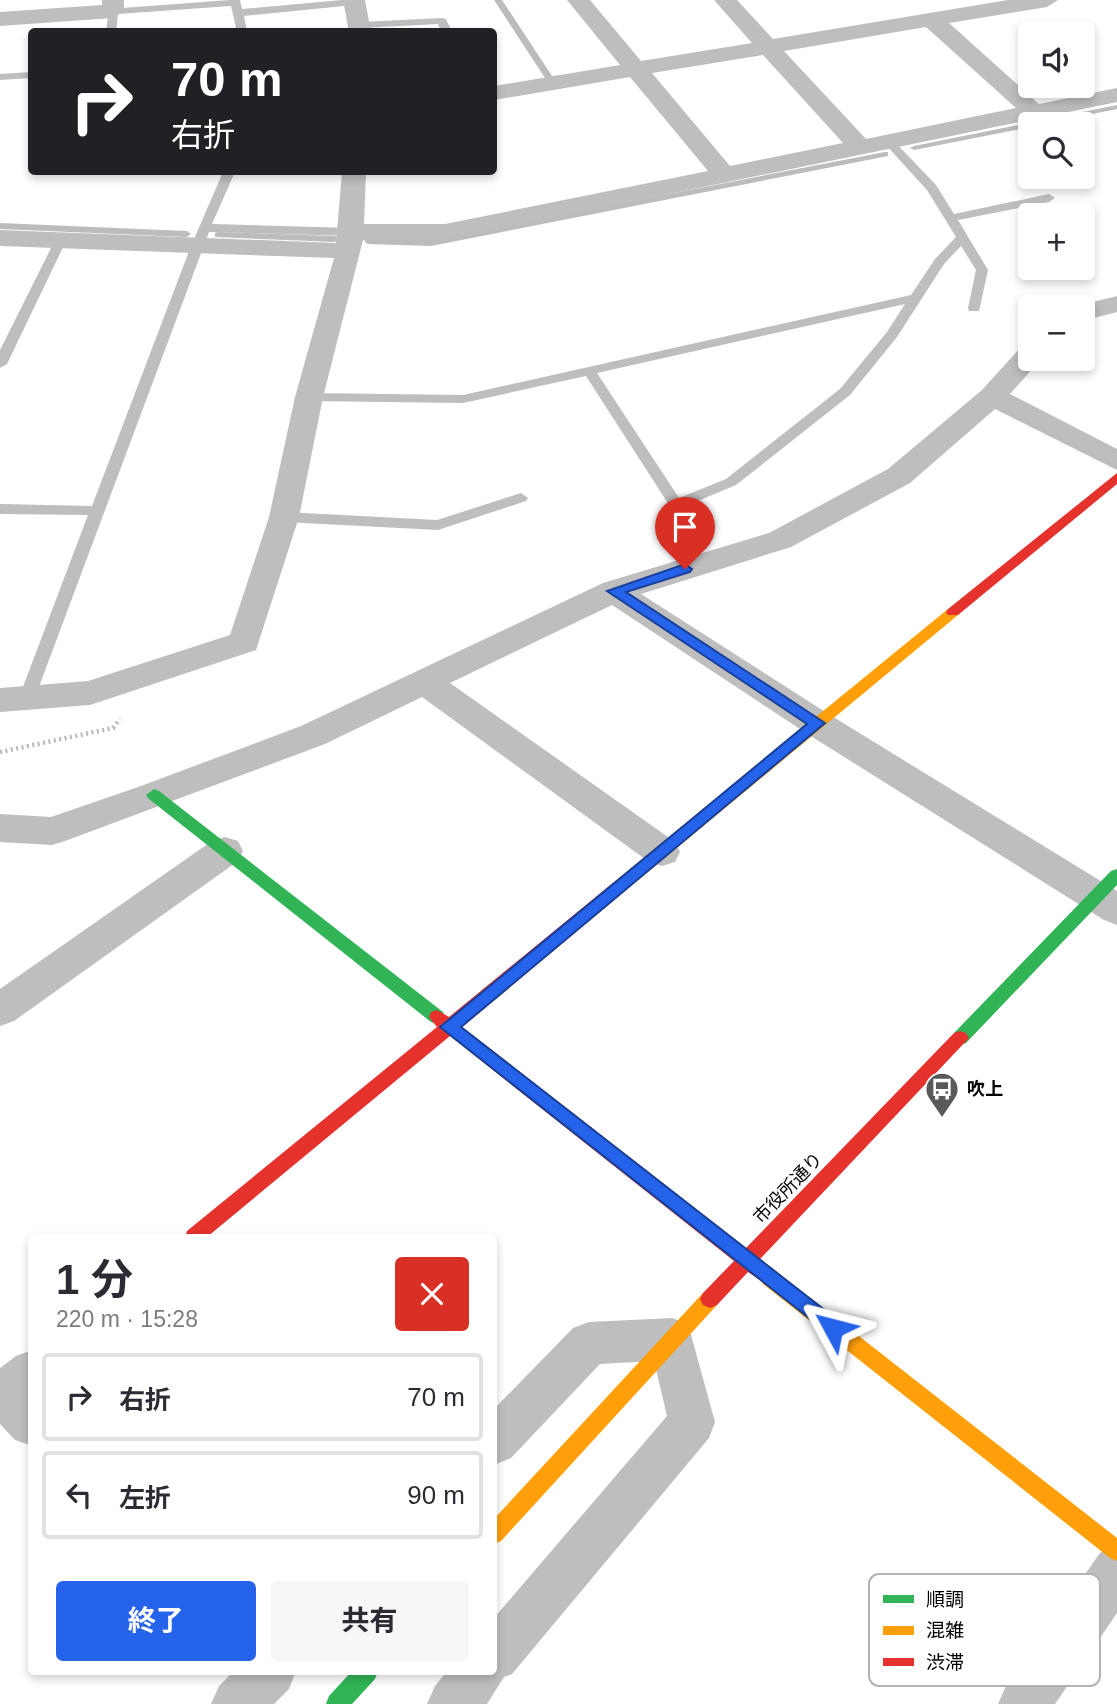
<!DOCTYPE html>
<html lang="ja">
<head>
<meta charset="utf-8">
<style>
	:root { --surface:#fff; --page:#f7f7f7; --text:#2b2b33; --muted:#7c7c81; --line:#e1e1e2; --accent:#2563eb }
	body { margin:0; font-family:Arial,"Noto Sans JP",sans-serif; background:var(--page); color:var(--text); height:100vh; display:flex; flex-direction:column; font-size:26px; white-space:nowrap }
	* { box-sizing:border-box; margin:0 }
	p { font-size:23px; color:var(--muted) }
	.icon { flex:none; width:38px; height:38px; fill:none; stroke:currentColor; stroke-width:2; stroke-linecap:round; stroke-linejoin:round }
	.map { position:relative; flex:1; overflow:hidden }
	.drawer { position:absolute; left:28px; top:1234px; width:469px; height:441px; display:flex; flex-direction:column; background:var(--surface); border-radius:7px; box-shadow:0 4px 10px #0003 }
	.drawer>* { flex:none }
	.top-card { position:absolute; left:28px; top:28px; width:469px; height:147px; border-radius:7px; box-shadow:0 4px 10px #0003; background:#202124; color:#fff; overflow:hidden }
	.fabs { position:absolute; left:1018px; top:21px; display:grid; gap:14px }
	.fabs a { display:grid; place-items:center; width:77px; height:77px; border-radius:7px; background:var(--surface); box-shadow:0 4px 10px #0003; font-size:35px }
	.pin { position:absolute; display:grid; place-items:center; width:60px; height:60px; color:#fff; margin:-72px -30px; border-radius:50% 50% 50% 0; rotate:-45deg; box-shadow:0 0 7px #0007 }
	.pin .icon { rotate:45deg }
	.me { position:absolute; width:77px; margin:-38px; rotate:308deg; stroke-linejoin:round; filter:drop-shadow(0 0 5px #0008) }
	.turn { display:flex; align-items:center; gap:24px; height:147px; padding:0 28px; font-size:32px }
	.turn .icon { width:91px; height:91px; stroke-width:2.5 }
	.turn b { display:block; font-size:49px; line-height:60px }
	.round { display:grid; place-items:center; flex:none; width:74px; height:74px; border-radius:7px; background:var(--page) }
	.headline { display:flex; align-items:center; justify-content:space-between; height:119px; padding:0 28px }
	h1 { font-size:42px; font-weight:700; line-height:52px }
	.action { display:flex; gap:14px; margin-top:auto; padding:14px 28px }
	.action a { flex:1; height:80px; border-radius:7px; background:var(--accent); color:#fff; font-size:28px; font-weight:700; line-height:80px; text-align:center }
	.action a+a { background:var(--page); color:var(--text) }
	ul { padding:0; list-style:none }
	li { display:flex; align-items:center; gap:21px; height:88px; margin:0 14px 10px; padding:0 14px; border:4px solid var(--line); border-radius:7px }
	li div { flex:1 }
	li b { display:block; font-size:26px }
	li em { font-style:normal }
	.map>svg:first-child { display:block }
</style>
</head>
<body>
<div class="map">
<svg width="1117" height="1704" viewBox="0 0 1117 1704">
	<rect width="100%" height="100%" fill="#fff"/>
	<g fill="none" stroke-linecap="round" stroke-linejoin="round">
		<g fill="#bcbcbc" fill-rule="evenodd">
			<polygon points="494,0 502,0 552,76 566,75 566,79 547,81"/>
			<polygon points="1117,105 1117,109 1043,124 1031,124 1031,127 914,150 910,148 914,146"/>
			<polygon points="885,152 888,152 888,156 431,246 368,244 364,241 368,238 431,240"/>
			<polygon points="0,223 187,231 191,234 187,237 0,229"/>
			<polygon points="218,232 335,236 339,239 335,242 215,237 215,233"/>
		</g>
		<polyline stroke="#b8b8b8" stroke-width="4.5" stroke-dasharray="2 3.5" stroke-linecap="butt" points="0,752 113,728 120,719"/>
		<g fill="#bebebe" fill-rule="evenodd">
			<polygon points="230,0 240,0 242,9 342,0 359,2 354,5 244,16 247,32 237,32 231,6 118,14 116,32 106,32 109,9"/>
			<polygon points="442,18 446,19 452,32 441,32 438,24 360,28 355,25 360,22"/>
			<polygon points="32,72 32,78 0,80 0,74"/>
			<path d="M 885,140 L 893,140 L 936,185 L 954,214 L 1049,194 L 1055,198 L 1049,202 L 958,220 L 988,270 L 979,311 L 969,311 L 968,308 L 976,270 L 961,246 L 944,264 L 897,337 L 850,395 L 736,485 L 681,508 L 671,508 L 586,376 L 463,403 L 309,401 L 302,397 L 309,393 L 463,395 L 911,295 L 935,259 L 956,237 L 927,190 L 885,144 ZM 905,304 L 887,332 L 840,389 L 726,479 L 679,498 L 597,373 Z"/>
			<polygon points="223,172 235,172 212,224 352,228 358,232 352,236 209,232 34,700 32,704 20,704 18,700 88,515 0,514 0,504 92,506 191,246"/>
			<polygon points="56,238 66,241 7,364 0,368 0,350"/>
			<polygon points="521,493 528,498 526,501 438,530 284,522 277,517 284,512 437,520"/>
		</g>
		<g fill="#bebebe" fill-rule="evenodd">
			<polygon points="102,0 124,0 124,11 113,18 0,26 0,12 102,5"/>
			<polygon points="343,0 365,0 371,32 349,32"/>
			<path d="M 567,0 L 590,0 L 641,61 L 752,43 L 714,0 L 737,0 L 773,39 L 1008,0 L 1058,0 L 1047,7 L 949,23 L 1039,104 L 1117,88 L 1117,102 L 445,240 L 363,240 L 323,397 L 299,517 L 256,650 L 90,705 L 0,712 L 0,688 L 88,681 L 230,635 L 269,517 L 295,397 L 334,258 L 0,246 L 0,230 L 336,243 L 342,172 L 366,172 L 364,224 L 445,224 L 708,171 L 630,77 L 494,100 L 494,86 L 620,65 ZM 926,27 L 1016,108 L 866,139 L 784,51 ZM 763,55 L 843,143 L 730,166 L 652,73 Z"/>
			<polygon points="1117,296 1117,312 1083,321 1083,306 1077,306"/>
			<polygon points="1031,345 1031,359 1041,359 1010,394 1117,449 1117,470 995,409 910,483 791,547 641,594 830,715 1117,891 1117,925 1104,920 806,733 612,605 450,683 675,842 680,852 675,862 662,866 649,862 422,697 325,744 65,841 52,845 0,842 0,814 51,817 141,786 301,726 603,583 769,533 888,469 982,390 1021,347"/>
			<polygon points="225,837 238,841 243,851 238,861 14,1021 0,1026 0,989 212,841"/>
			<polygon points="672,1318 688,1324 715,1422 709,1438 512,1674 504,1677 487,1704 427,1704 435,1686 447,1671 494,1671 494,1618 667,1416 654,1361 600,1364 511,1458 494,1465 494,1409 573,1328 589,1322"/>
			<polygon points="32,1350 32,1446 15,1440 0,1424 0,1368 16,1356"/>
			<polygon points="1117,1545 1117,1613 1055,1704 998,1704 1006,1686 1100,1553"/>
			<polygon points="234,1671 296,1671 289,1689 274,1704 211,1704 219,1686"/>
		</g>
		<g fill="#30b455" fill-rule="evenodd">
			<polygon points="154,789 159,791 443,1012 445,1017 443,1022 437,1024 431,1022 149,799 146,795"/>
			<polygon points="1117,869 1117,885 966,1043 960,1045 954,1043 951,1038 954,1033 1111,871"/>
			<polygon points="352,1671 378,1671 375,1679 352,1704 326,1704 329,1696"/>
		</g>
		<g fill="#ff9f0a" fill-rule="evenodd">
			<polygon points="953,607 960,612 958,615 631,886 619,886 617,882 619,878 948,609"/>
			<polygon points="770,1269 777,1272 1117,1538 1117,1561 1110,1558 763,1284 761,1278 763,1272"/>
			<polygon points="710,1290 717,1293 720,1299 717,1305 501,1541 494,1544 494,1519 703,1293"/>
		</g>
		<g fill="#e5322d" fill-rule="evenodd">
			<polygon points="1117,473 1117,484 958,615 948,615 946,612 948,609"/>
			<polygon points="625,876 631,878 633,882 631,886 462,1027 746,1248 954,1033 960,1031 966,1033 969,1038 760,1259 777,1272 779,1278 777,1284 770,1287 748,1272 717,1305 710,1308 703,1305 700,1299 703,1293 734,1261 450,1036 207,1237 185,1237 187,1231 437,1027 429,1017 431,1012 437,1010 449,1017 619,878"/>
		</g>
	</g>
	<polygon fill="#2563eb" stroke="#184099" stroke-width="2" points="685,564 692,569 690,572 626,592 825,723 461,1027 840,1322 843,1328 840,1335 833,1337 440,1027 807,724 607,591"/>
	<defs>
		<symbol id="bus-pin" viewBox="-11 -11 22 30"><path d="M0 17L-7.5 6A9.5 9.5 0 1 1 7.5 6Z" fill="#595959" stroke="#fff"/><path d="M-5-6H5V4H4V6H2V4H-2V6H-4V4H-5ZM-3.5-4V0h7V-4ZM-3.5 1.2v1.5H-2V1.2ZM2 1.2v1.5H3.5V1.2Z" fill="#fff"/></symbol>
	</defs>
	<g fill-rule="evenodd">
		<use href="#bus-pin" x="923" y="1070" width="38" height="52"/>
	</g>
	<g text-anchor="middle" stroke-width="6" stroke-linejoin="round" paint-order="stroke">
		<g font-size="18" font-weight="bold" fill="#000" stroke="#fff" text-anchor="start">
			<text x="967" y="1095">吹上</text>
		</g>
		<g font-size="18" fill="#000" stroke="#fff">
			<text transform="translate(788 1188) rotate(-46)" y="6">市役所通り</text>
		</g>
	</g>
	<rect x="869" y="1574" width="231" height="112" rx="10" fill="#fff" stroke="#b2b2b2" stroke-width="2"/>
	<rect x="883" y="1595" width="31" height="8" fill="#30b455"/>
	<rect x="883" y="1626" width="31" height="9" fill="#ff9f0a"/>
	<rect x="883" y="1658" width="31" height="8" fill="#e5322d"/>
	<g font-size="19" fill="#000">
		<text x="926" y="1606">順調</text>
		<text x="926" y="1637">混雑</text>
		<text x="926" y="1669">渋滞</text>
	</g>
</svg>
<div class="fabs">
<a><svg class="icon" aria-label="sound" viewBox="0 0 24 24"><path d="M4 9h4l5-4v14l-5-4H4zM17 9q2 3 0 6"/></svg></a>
<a><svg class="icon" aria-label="search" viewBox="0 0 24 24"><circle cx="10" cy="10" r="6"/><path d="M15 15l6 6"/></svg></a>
<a>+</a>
<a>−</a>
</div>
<div class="pin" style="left:685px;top:569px;background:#d93025"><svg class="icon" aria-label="arrive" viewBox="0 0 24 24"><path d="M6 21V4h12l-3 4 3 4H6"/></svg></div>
<svg class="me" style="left:833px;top:1328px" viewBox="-20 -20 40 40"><path d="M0-17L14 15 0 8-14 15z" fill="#2563eb" stroke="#fff" stroke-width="4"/></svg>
<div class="top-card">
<div class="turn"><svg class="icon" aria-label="right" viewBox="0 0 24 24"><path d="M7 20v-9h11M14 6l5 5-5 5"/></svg><div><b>70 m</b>右折</div></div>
</div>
<section class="drawer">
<div class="headline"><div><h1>1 分</h1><p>220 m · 15:28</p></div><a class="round" style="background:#d93025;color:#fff"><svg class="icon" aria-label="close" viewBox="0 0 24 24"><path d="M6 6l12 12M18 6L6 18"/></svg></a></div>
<ul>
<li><svg class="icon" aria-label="right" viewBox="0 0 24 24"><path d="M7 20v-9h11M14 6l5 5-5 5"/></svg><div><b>右折</b></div><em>70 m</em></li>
<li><svg class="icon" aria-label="left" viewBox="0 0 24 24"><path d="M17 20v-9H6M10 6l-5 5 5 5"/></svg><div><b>左折</b></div><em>90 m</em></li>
</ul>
<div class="action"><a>終了</a><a>共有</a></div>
</section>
</div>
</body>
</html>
